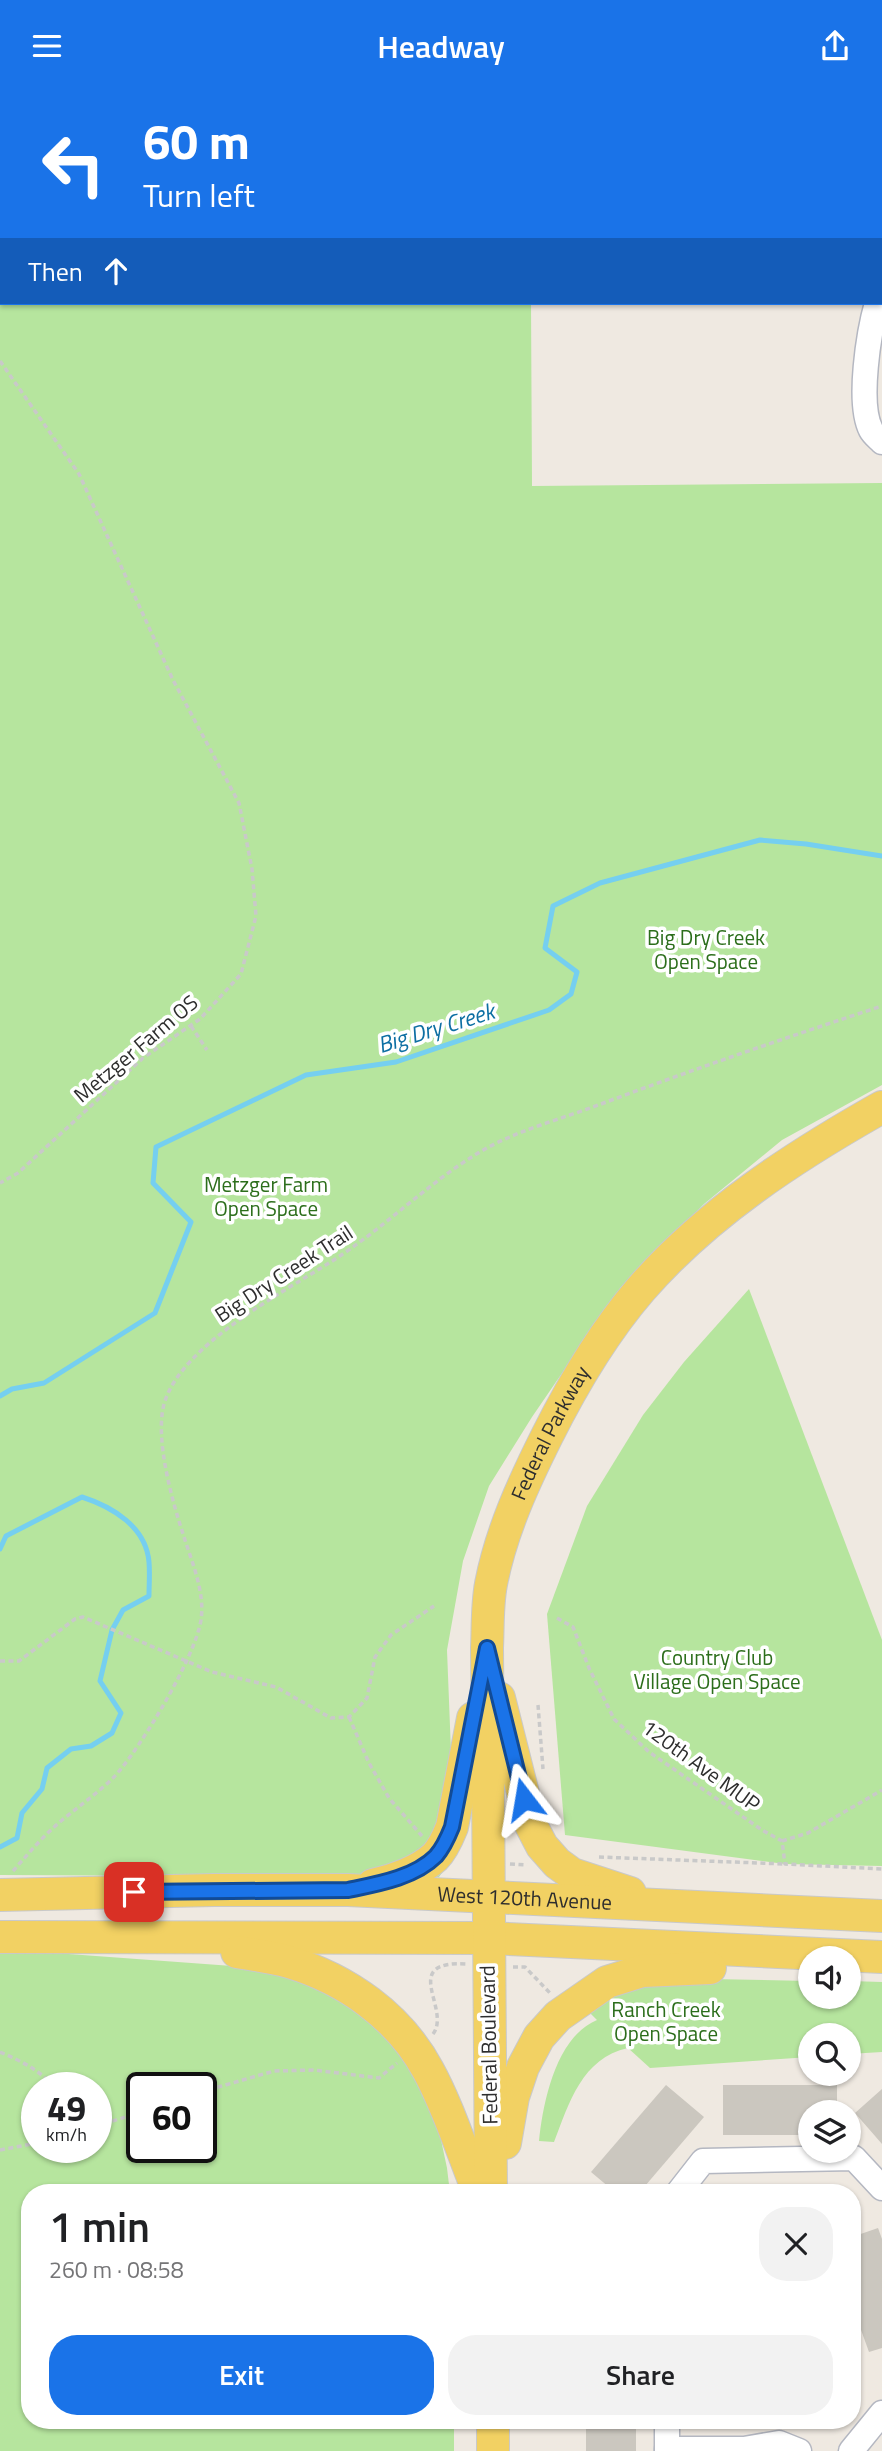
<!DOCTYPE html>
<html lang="en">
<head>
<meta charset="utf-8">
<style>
	:root { --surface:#fff; --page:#f2f2f2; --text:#202124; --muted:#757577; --accent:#1a73e8 }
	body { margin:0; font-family:"Titillium Web",sans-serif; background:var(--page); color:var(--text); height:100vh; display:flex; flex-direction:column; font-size:26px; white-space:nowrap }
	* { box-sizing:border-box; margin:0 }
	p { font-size:23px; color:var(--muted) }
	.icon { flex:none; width:38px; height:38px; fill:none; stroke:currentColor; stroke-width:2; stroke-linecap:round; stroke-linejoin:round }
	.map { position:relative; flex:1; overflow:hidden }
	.details { position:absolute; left:21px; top:2093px; width:840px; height:245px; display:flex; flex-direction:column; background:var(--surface); border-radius:28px; box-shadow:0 2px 5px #0004 }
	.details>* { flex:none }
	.top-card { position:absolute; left:0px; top:0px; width:882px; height:214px; box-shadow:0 2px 5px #0004; background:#1a73e8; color:#fff; overflow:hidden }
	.buttons { position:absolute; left:798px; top:1855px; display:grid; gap:14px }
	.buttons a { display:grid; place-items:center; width:63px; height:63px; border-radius:50%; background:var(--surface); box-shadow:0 2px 5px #0004; font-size:35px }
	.speed { position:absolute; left:21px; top:1981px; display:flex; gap:14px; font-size:35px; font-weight:700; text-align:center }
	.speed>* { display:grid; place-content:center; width:91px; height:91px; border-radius:50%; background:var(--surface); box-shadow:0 2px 5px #0004; line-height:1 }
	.speed small { font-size:18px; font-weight:400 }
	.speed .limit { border:4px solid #111; border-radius:10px; background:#fff; color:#111 }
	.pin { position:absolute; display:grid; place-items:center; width:60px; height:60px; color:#fff; margin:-30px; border-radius:14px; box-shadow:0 4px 10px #0006 }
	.me { position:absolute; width:77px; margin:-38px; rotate:346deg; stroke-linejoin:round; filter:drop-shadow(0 0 5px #0008) }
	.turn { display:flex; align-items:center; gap:24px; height:147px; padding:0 28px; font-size:32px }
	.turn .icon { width:91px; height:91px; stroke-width:2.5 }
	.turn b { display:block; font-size:49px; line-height:60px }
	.then { display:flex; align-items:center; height:66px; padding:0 28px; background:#0003; gap:14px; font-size:26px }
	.round { display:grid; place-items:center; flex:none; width:74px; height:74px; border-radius:28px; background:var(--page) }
	.headline { display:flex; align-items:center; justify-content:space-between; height:119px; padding:0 28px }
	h1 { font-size:42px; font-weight:600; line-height:52px }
	.primary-button { display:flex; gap:14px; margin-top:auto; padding:14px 28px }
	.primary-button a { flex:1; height:80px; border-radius:28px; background:var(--accent); color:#fff; font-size:28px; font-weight:600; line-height:80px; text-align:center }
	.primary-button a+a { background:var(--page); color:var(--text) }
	header { display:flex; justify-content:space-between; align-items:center; height:91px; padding:0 28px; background:var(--accent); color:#fff; font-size:32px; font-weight:600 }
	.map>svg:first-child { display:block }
</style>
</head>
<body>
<header><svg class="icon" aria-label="menu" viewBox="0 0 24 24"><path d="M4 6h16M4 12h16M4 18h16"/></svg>Headway<svg class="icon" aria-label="share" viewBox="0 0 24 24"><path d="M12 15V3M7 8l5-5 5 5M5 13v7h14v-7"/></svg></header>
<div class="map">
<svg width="882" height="2360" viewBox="0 0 882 2360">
	<rect width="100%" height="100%" fill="#efe9e1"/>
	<g fill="#b6e59e" fill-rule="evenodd">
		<polygon points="0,0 529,0 2,2 2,212 531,212 532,395 882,392 882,994 782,1049 704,1113 621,1196 532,1326 489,1395 463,1470 447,1559 455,1763 439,1786 0,1784"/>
		<polygon points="749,1198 882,1549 882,1775 785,1773 565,1744 547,1523 587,1415 643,1324 684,1271"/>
		<path d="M 55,1862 L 258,1877 L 303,1886 L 393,1945 L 434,2016 L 447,2077 L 450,2102 L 30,2102 L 30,2329 L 454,2329 L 454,2360 L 0,2360 L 0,1863 ZM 37,1997 L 96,1997 L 96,2056 L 37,2056 ZM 142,1997 L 201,1997 L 201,2056 L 142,2056 Z"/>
		<path d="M 656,1887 L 810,1890 L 810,1906 L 849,1906 L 849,1890 L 882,1891 L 882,1961 L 849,1963 L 849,1944 L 810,1944 L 810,1966 L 650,1977 L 628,1957 C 582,1967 569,2012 554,2051 L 539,2050 C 543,2011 556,1946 597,1929 L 584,1916 Z"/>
	</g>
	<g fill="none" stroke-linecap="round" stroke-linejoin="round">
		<g stroke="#75cff0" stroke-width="5">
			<polyline points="0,1305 12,1298 44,1292 155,1222 191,1131 153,1092 156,1056 306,984 396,971 549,919 571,903 577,881 545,857 553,815 600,792 760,749 806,753 882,765"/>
			<path d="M 0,1458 L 6,1445 L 82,1406 C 113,1416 146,1436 149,1471 C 150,1482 149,1494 149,1505 L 123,1519 L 112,1539 L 100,1590 L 121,1622 L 112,1642 L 91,1655 L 71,1658 L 47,1677 L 42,1698 L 22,1722 L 17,1747 L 0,1756"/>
		</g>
	</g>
	<g fill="#cbc7bf">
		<polygon points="666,1994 704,2026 639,2102 616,2102 591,2081"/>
		<polygon points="723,1994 837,1994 837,2021 810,2021 810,2044 723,2044"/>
		<polygon points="882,1998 882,2053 855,2022"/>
		<polygon points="878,2137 882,2148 882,2257 869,2261 852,2214 852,2146"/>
		<rect x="586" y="2329" width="50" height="31"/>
	</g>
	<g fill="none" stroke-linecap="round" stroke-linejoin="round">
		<defs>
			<g id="minor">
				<polyline points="851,0 851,2"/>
				<polyline points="880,140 882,140"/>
				<polyline points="880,164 882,169"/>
				<polyline points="880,201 882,187"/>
				<path d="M 877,212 C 869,240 857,312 871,339 C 873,343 878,347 882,351"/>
				<polyline points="678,2102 703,2070 854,2067 882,2097"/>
				<polyline points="667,2358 744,2358 779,2352 799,2360"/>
				<polyline points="667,2360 667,2329"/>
				<polyline points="851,2360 882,2322"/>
			</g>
			<g id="major">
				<polyline points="499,1607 531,1734 542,1755 557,1772 572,1783 630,1802"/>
				<path d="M 373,1794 C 393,1790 420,1780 435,1766 C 443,1758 448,1746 452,1736 L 473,1627"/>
				<path id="s1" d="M 0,1804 L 214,1799 L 348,1799 L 882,1825"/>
				<polyline points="0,1846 489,1847 882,1866"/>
				<path d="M 237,1861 C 254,1864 272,1866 289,1871 C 346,1888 399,1925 428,1979 C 448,2015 463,2063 479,2102"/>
				<polyline points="505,2052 513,2006 523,1976 539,1946 558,1925 607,1891 642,1880 710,1877"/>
				<path id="s2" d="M 491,2102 L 487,1557 C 488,1536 487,1514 491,1493 C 501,1441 523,1393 547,1345 C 573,1293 603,1242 641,1198 C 707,1122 795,1065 882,1016"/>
				<polyline points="493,2329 493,2360"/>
			</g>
		</defs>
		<use href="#minor" stroke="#b4b7c1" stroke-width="27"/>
		<use href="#major" stroke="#c9c9c9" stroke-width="34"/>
		<g stroke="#c9c9c9" stroke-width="3.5" stroke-dasharray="5 3.5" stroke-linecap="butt">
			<polyline points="0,270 79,383 173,589 239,712 252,778 256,825 241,883 211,916 200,928 143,967 18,1082 0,1092"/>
			<polyline points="191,935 207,959"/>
			<polyline points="557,1527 573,1536 589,1577 614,1628 649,1661 762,1739 782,1750 785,1773 882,1778"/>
			<polyline points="0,1570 19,1570 75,1528 83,1526 212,1581 276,1596 331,1627 349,1626 367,1607 375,1566 391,1544 434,1515"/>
			<polyline points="538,1614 543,1678"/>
			<polyline points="349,1626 369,1672 389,1707 422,1745"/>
			<polyline points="782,1750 808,1742 882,1699"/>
			<polyline points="599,1766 785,1773"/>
			<polyline points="510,1773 527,1774"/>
			<path d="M 13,1780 C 28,1763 43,1745 61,1730 C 79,1715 98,1702 114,1686 C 140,1658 195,1567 201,1529 C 205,1502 193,1474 185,1449 C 173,1413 152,1342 166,1307 C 187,1252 280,1203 329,1172 C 384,1138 429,1090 485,1058 C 519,1039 564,1027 601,1013 C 694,978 788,946 882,915"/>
			<polyline points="513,1876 525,1876 550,1902"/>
			<path d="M 433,1943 C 452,1918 398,1869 467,1873"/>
			<path d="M 0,1961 C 21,1970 40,1979 55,1997"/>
			<polyline points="201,2001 274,1980 314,1979 379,1987 397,1972"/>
			<polyline points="96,2035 142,2021"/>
			<polyline points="0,2059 37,2052"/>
			<polyline points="852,2291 857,2299"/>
		</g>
		<use href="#minor" stroke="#fff" stroke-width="24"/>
		<use href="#major" stroke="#f2d163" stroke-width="32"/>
	</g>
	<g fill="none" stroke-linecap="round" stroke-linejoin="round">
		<defs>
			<path id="route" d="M 134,1801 L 348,1799 C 377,1793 414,1787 436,1765 C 443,1757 448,1746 452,1736 L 487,1557 L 524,1708"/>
		</defs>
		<use href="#route" stroke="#114b97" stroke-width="18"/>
		<use href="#route" stroke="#1a73e8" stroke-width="12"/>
	</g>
	<g text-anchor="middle" stroke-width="7" stroke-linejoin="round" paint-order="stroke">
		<g font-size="21" fill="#2c6e1b" stroke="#fff">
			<text x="706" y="854">Big Dry Creek<tspan x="706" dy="24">Open Space</tspan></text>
			<text x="266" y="1101">Metzger Farm<tspan x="266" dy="24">Open Space</tspan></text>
			<text x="717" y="1574">Country Club<tspan x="717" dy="24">Village Open Space</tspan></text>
			<text x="666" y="1926">Ranch Creek<tspan x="666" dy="24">Open Space</tspan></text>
		</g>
		<g font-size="21" fill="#2e2e2e" stroke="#fff">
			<text transform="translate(136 958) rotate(-40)" y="7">Metzger Farm OS</text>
			<text transform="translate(284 1183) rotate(-33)" y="7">Big Dry Creek Trail</text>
			<text dy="7" stroke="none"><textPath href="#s2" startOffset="772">Federal Parkway</textPath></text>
			<text transform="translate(701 1675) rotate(36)" y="7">120th Ave MUP</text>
			<text dy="7" stroke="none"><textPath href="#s1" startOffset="525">West 120th Avenue</textPath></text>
			<text transform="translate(489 1954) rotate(-91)" y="7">Federal Boulevard</text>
		</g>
		<g font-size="23" font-style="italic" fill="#0d6fa3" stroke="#fff">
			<text transform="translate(436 937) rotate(-17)" y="8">Big Dry Creek</text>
		</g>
	</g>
</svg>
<div class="buttons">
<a><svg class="icon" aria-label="sound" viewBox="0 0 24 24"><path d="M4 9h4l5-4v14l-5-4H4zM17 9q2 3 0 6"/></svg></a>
<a><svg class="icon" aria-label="search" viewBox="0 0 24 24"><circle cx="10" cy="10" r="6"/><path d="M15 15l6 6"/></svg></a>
<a><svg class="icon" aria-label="layers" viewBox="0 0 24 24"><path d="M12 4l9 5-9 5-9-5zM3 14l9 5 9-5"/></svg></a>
</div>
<div class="speed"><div>49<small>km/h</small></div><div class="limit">60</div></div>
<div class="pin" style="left:134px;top:1801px;background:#d93025"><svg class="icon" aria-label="arrive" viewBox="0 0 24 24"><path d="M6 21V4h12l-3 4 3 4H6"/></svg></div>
<svg class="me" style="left:524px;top:1708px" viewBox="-20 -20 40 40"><path d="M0-17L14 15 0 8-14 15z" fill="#1a73e8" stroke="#fff" stroke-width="4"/></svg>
<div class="top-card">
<div class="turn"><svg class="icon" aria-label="left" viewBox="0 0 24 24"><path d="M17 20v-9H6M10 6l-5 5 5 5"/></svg><div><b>60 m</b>Turn left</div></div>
<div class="then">Then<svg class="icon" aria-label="ahead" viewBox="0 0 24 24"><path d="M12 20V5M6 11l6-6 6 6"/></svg></div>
</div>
<section class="details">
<div class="headline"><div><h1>1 min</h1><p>260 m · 08:58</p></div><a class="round"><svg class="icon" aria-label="close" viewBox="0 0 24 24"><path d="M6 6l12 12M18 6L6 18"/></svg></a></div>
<div class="primary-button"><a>Exit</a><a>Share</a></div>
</section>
</div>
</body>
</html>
